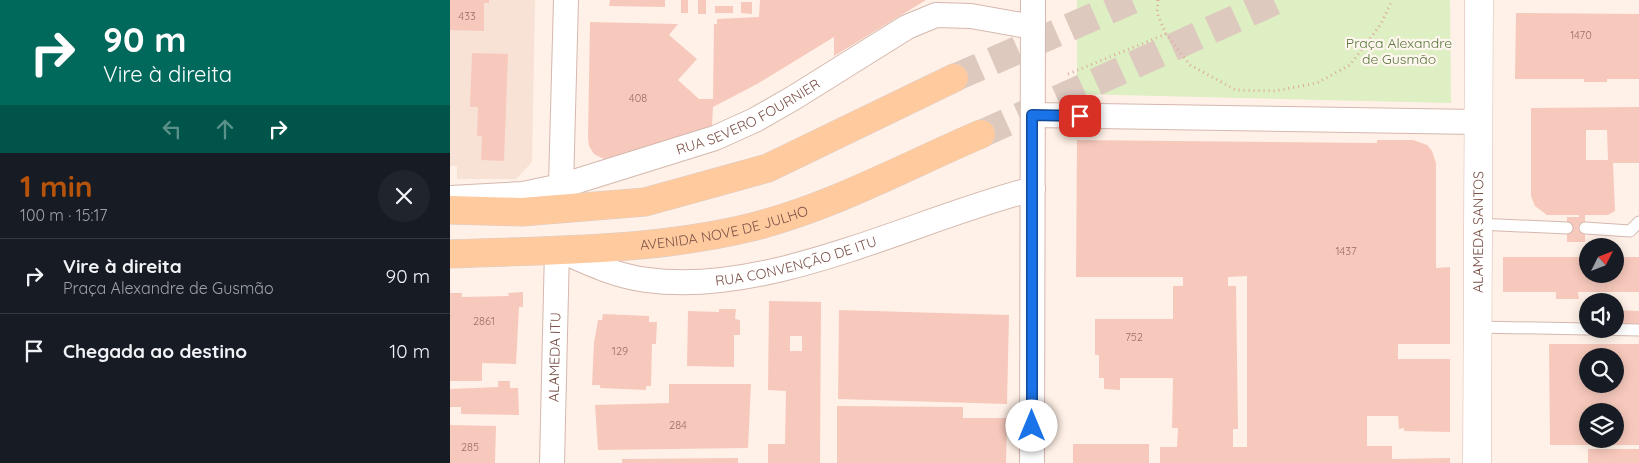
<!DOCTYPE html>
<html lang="pt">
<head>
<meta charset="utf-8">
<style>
	:root { --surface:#171b24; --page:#20242c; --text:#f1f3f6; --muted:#9ea1a6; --line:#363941; --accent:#b45309 }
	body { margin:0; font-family:Quicksand,sans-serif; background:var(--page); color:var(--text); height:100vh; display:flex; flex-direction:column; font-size:19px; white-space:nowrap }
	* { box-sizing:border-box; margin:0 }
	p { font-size:16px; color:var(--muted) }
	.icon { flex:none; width:28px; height:28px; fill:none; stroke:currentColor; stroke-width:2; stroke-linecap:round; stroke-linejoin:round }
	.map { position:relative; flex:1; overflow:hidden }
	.sheet { display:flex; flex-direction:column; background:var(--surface); width:450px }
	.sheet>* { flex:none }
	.hud { background:#00695c; color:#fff; overflow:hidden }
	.needle { width:32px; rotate:48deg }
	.tools { position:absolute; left:1129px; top:238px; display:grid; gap:10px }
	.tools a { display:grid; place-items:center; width:45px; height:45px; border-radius:50%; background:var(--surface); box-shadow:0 2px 12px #0003; font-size:25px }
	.pin { position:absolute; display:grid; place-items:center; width:42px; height:42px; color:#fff; margin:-21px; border-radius:10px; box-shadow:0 2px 8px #0006 }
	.me { position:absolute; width:55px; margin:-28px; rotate:0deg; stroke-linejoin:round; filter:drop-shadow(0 0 4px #0008) }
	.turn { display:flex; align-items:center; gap:18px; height:105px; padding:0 20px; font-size:22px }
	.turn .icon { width:65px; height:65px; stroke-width:2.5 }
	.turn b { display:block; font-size:35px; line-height:42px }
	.lanes { display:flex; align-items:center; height:48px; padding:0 20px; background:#0003; justify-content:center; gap:25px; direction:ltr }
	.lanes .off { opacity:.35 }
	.round { display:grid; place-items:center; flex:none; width:52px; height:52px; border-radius:26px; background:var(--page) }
	.overview { display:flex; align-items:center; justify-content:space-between; height:85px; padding:0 20px }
	h1 { font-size:30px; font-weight:800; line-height:38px; color:var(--accent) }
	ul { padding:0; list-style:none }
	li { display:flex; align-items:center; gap:15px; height:75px; padding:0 20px; border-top:1px solid var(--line) }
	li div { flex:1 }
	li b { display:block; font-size:19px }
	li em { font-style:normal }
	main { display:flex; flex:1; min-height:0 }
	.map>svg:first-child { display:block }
</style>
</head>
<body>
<main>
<section class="sheet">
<div class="hud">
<div class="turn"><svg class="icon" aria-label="right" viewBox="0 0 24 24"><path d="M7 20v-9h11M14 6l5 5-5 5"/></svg><div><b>90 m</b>Vire à direita</div></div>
<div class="lanes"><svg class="icon off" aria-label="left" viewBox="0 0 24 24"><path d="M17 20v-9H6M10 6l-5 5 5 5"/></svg><svg class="icon off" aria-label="ahead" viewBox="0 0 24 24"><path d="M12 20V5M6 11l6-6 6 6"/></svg><svg class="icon" aria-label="right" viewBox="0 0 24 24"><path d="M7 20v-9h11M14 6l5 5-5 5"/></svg></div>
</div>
<div class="overview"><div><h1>1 min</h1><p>100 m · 15:17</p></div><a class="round"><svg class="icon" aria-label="close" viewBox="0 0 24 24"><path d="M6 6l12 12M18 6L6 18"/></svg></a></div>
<ul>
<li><svg class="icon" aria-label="right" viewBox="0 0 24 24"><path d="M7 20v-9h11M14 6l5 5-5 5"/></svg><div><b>Vire à direita</b><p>Praça Alexandre de Gusmão</p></div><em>90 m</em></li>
<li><svg class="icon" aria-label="arrive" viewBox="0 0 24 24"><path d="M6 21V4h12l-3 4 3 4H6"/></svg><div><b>Chegada ao destino</b></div><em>10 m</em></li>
</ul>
</section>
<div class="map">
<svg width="1189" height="463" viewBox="0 0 1189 463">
	<rect width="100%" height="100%" fill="#fff1e7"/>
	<polygon fill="#f7e2d5" points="0,0 85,0 82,162 66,179 7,179 7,166 0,166"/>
	<polygon fill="#ddefc3" points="627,0 1000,0 1001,103 627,94"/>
	<g fill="#f7c9bc" fill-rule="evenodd">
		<polygon points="0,0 39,0 39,3 34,3 34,31 0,30"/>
		<polygon points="160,0 215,0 215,7 159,6"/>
		<rect x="231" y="0" width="7" height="13"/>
		<rect x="248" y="0" width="8" height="14"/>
		<polygon points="310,0 476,0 384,56 384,37 307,84 263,107 262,126 166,158 154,159 144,154 139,146 138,138 140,22 228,24 219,35 247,59 228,80 249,99 263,99 264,24 267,24 267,19 309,17"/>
		<polygon points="291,2 302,2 302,14 291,13"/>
		<rect x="265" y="6" width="18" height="7"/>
		<polygon points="1066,13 1189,14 1189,79 1157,79 1157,82 1134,82 1134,79 1065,79"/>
		<polygon points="22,53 58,54 54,161 31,160 32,136 27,136 28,107 20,107"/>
		<path d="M 1189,107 L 1189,163 L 1163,163 L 1165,211 L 1158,215 L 1135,215 L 1135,242 L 1117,242 L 1117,217 L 1129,217 L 1129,215 L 1097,215 L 1085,206 L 1081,196 L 1081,108 ZM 1136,130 L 1157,130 L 1158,160 L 1136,160 Z"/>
		<path d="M 627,140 L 927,143 L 927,140 L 963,140 L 977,145 L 982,151 L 986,163 L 986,268 L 1000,267 L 1000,344 L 948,344 L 948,359 L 1000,359 L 1000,432 L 954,431 L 954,428 L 949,429 L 948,416 L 917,416 L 917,446 L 942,446 L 942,459 L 1000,458 L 1000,463 L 710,463 L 710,447 L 727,447 L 728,428 L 722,428 L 723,378 L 670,378 L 670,390 L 654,389 L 654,378 L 649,378 L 649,355 L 645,355 L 645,319 L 723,319 L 723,286 L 733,286 L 733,277 L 626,277 ZM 797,276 L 797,447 L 783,447 L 783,429 L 788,429 L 786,286 L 778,286 L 778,277 Z"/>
		<polygon points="1053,257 1138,257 1138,274 1165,274 1165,257 1189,257 1189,292 1128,292 1129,299 1106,299 1106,292 1053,292"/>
		<polygon points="73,292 73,307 69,307 66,364 32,363 32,381 0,381 0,293 12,293 12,297 59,296 58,293"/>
		<path d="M 319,301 L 371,302 L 370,463 L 318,463 L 318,444 L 335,444 L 336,391 L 318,390 ZM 340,336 L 352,336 L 352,351 L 340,351 Z"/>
		<polygon points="269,309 286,309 285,319 290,320 290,335 284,335 284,367 237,366 238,311 269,312"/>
		<polygon points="389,310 559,315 557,404 388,399"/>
		<polygon points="1165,310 1189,311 1189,326 1165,325"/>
		<polygon points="153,314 199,316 199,322 207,322 206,344 202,344 201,386 196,386 196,390 150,388 150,385 142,385 144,343 148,320 152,320"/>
		<path d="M 1099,344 L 1189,344 L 1189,445 L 1100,445 ZM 1138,356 L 1165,356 L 1165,384 L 1138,384 ZM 1138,411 L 1165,411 L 1165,439 L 1138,439 Z"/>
		<polygon points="48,381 60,381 60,388 68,388 69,415 11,414 11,407 0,407 0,389 48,387"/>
		<polygon points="219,384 301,384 298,448 148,450 145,405 219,403"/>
		<polygon points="387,406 513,407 513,418 557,418 556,463 387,463"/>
		<polygon points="0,425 46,426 45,463 0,463"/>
		<rect x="623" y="444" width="76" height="19"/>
		<rect x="1138" y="449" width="51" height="14"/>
		<polygon points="288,458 288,463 172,463 172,459"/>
	</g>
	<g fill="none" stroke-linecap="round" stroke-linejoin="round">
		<g stroke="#dec9bf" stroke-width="28" stroke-dasharray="28 14" stroke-linecap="butt">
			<polyline points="504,78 682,0"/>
			<polyline points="531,134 827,0"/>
		</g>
		<defs>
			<g id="lane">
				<polyline points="1027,224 1117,228"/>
				<polyline points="1135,228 1180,231 1189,222"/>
				<polyline points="1027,327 1189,330"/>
			</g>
			<g id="street">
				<polyline points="583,115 1028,122"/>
				<polyline points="111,186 116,0"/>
				<path id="s1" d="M 0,198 L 73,194 L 111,186 L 265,138 L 305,120 L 345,97 L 457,27 L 486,15 L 521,16 L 583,27"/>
				<path id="s2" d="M 102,463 L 107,249 C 136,262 165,276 197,280 C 319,297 465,219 583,189"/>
				<polyline points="582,463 583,0"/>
			</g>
			<g id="secondary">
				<path id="s3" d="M 1027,463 L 1029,0"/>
			</g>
			<g id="primary">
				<polyline points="0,210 72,212 195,202 318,168 504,78"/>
				<path id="s4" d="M 0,254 C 100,250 205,251 302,227 C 382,207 456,166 531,134"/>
			</g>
		</defs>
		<use href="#lane" stroke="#d5b8ae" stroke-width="13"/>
		<use href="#street" stroke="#d5b8ae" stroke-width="26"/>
		<use href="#secondary" stroke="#dbb9ad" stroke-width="29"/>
		<use href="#primary" stroke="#dacecc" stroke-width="29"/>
		<g stroke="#ddab9e" stroke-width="3" stroke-dasharray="1 4" stroke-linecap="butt">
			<polyline points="708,0 707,13 716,34 740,65 786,90 825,91 867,83 900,65 931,24 942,0"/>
			<polyline points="618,74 716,34"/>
		</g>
		<use href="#lane" stroke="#fff" stroke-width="11"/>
		<use href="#street" stroke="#fff" stroke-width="24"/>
		<use href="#secondary" stroke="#fff" stroke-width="28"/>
		<use href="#primary" stroke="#ffca9e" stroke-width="28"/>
	</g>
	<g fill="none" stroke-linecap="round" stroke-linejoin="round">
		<defs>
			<polyline id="route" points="582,426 582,115 630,116"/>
		</defs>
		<use href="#route" stroke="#114b97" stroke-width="12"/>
		<use href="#route" stroke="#1a73e8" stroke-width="9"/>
	</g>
	<g text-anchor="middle" stroke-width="4.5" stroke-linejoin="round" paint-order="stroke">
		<g font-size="11" fill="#9b6f65">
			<text x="17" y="20">433</text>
			<text x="1131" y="39">1470</text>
			<text x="188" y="102">408</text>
			<text x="896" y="255">1437</text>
			<text x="34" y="325">2861</text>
			<text x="684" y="341">752</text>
			<text x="170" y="355">129</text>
			<text x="228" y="429">284</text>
			<text x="20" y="451">285</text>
		</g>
		<g font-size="14" fill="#567739" stroke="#fff6f0">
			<text x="949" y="48">Praça Alexandre<tspan x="949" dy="16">de Gusmão</tspan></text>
		</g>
		<g font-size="14" fill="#7c5148" stroke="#fff6f0">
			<text dy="5" stroke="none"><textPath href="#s1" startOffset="312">RUA SEVERO FOURNIER</textPath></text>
			<text dy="5" stroke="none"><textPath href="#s4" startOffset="276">AVENIDA NOVE DE JULHO</textPath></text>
			<text dy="5" stroke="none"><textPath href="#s3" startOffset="231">ALAMEDA SANTOS</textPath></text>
			<text dy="5" stroke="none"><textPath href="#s2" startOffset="461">RUA CONVENÇÃO DE ITU</textPath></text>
			<text dy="5" stroke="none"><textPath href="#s2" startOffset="106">ALAMEDA ITU</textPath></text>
		</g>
	</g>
</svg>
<div class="tools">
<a><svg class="needle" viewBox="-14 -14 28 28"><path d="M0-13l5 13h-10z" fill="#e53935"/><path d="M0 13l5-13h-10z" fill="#9ea1a6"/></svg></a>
<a><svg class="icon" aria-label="sound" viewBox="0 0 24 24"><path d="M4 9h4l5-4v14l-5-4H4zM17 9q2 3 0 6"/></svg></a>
<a><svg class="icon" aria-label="search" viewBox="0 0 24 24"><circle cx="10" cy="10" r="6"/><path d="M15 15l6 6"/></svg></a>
<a><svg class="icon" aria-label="layers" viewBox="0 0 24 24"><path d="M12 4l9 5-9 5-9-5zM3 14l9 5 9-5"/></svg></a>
</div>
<div class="pin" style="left:630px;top:116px;background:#d93025"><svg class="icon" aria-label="arrive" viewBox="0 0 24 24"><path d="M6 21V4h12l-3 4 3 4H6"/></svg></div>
<svg class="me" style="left:582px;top:426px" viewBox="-20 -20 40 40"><circle r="19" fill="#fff"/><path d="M0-13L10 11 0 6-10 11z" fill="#1a73e8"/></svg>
</div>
</main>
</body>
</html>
